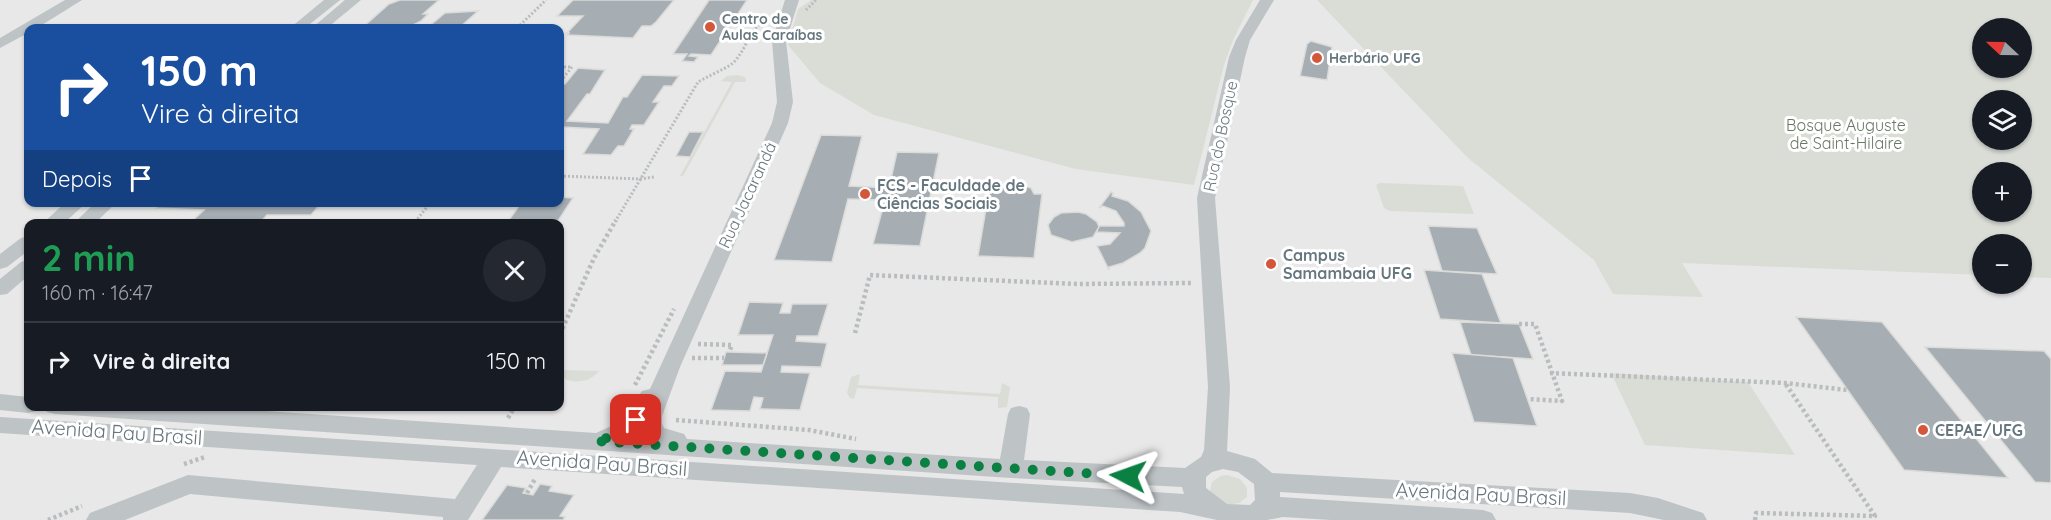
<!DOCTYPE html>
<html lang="pt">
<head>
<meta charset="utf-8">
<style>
	:root { --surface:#171b24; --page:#242831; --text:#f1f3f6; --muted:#9ea1a6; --line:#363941 }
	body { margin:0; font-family:Quicksand,sans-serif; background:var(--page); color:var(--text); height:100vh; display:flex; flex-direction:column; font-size:22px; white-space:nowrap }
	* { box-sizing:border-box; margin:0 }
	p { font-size:20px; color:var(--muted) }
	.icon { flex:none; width:33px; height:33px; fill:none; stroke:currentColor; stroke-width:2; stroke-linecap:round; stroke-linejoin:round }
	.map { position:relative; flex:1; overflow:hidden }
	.sheet { position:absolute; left:24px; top:219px; width:540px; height:192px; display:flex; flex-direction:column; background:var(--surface); border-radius:12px; box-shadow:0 2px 4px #0004 }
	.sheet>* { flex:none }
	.guide { position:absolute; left:24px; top:24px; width:540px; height:183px; border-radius:12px; box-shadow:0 2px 4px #0004; background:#1a4fa0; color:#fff; overflow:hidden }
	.needle { width:39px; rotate:292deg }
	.buttons { position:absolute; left:1972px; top:18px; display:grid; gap:12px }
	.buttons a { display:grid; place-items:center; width:60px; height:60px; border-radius:50%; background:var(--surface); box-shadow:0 2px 4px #0004; font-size:30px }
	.pin { position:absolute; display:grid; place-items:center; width:51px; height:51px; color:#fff; margin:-26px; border-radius:12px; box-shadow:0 3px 9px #0006 }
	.me { position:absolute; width:66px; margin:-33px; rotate:274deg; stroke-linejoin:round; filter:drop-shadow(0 0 4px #0008) }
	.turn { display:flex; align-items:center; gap:21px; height:126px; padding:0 18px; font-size:27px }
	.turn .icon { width:78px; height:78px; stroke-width:2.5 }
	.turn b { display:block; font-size:42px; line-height:51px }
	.then { display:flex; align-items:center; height:57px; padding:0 18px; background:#0003; gap:12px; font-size:22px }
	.round { display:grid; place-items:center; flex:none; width:63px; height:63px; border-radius:32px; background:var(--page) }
	.headline { display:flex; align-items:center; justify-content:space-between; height:102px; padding:0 18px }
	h1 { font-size:36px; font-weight:700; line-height:45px; color:#1e9e55 }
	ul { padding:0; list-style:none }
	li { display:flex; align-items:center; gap:18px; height:78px; padding:0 18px; border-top:2px solid var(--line) }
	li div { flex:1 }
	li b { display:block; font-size:22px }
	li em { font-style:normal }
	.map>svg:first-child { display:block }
</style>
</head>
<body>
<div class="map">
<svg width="2051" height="520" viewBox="0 0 2051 520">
	<rect width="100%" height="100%" fill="#f9f9f7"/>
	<path fill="#e7e8e7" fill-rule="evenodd" d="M 0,0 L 2051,0 L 2051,520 L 0,520 ZM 28,28 L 560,28 L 560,202 L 28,202 ZM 1983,28 L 2022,28 L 2022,68 L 1983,68 ZM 1983,100 L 2022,100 L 2022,140 L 1983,140 ZM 1983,172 L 2022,172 L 2022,212 L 1983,212 ZM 28,224 L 560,224 L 560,406 L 28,406 ZM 1983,244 L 2022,244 L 2022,284 L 1983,284 Z"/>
	<g fill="#d9ddd6" fill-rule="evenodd">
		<polygon points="811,0 1253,0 1233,40 1224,65 1194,185 1076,169 874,115 820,83 788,45 798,9"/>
		<path d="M 1317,0 L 2051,0 L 2051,278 L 2022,277 L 2022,244 L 1983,244 L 1983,275 L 1682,263 L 1703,297 L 1613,294 L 1594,260 L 1468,158 ZM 1983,28 L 2022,28 L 2022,68 L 1983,68 ZM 1983,100 L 2022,100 L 2022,140 L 1983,140 ZM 1983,172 L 2022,172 L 2022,212 L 1983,212 Z"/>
		<polygon points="737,75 745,77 746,82 735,82 683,176 680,176 732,82 721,81 727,76"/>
		<polygon points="1380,183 1463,186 1474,214 1390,211 1384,208 1376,185"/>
		<path d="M 562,370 L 599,371 C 590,382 574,385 562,377 Z"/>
		<polygon points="1611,373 1748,382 1795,455 1645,445"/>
		<polygon points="860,374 858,385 1000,394 1002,383 1010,387 1007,407 998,408 998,397 857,388 854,399 850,398 847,393 851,377"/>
		<polygon points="1227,475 1240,479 1247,488 1247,497 1239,503 1227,505 1210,491 1212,482 1221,476"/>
	</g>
	<g fill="#a6aeb3" stroke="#dbdbd9" stroke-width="1.5">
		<polygon points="400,0 439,0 423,14 428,14 421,21 413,25 431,25 427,28 362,28 389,4"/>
		<polygon points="573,0 674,0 656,22 651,26 642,26 633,38 568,35 569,33 566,34 583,16 557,16"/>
		<polygon points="709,0 747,0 711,55 691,54 689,56 698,57 694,62 682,61 687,54 673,54"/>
		<polygon points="478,11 459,28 427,28 445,13"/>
		<polygon points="1311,41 1332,47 1327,80 1300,76 1307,44"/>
		<polygon points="578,68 605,70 590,94 587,94 567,121 608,123 623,97 627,97 642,75 679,76 672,86 664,86 653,102 659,102 644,125 632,125 630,129 634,129 624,146 618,146 611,155 583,154 599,129 562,127 560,130 560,84 565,84"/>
		<polygon points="689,132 703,132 690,157 676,156"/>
		<polygon points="821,135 862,136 849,186 889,188 897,152 939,153 920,246 873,244 885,200 848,199 832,262 774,260"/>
		<polygon points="1015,183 1031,188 1034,194 1042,194 1034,258 978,256 989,191 997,192 1007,184"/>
		<polygon points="1111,192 1113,193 1112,196 1128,201 1141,212 1151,231 1145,248 1140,253 1123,263 1109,267 1109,270 1097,246 1110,244 1120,233 1097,232 1098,226 1124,226 1124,223 1116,211 1103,206 1099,208"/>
		<polygon points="560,197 573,198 556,224 506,224 522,202 560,202"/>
		<polygon points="164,202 322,202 311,215 267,215 259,224 189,224 204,210 156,208"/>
		<polygon points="1078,212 1086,214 1097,222 1099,227 1093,237 1072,242 1051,235 1048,225 1054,217 1061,213"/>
		<polygon points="1428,226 1477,228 1497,274 1442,271"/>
		<polygon points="1424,270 1482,274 1501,323 1440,319"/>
		<polygon points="749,302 783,303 780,313 790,313 792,304 828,304 818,336 797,336 796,341 827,343 821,367 782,366 781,372 810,373 800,410 760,409 763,398 754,397 750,411 711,410 725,371 761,372 773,335 738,335"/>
		<polygon points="1796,317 1882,322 2008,478 1904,470"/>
		<polygon points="1460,322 1519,324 1533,359 1471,355"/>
		<polygon points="1925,347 2044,351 2051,359 2051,483 2035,482"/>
		<polygon points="726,352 729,352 767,353 763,365 722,365"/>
		<polygon points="1452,353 1513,358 1537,426 1474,422"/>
		<polygon points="540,484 552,486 549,491 574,495 560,516 565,517 563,520 482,520 507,485 526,488 523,493 533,495"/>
	</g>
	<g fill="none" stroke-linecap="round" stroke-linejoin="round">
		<g stroke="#b9bdbf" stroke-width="3" stroke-dasharray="2 2" stroke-linecap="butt">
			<polyline points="806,10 816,0"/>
			<polyline points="517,28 546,0"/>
			<polyline points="560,49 560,54"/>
			<polyline points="560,67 572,67 560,82"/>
			<polyline points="560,176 640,179 654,177"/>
			<polyline points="415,222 431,202"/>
			<path d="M 615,222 L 698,82 C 706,77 732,66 735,61 C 750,43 747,30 770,17"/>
		</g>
		<g stroke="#b9bdbf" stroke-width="4.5" stroke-dasharray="3 3" stroke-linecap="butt">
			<polyline points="413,224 416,220"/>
			<polyline points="1519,324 1535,324 1562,401 1528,399"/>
			<polyline points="855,333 870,275 1077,284 1191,283"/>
			<polyline points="560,334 594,258 616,220"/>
			<polyline points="698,344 732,345 729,352"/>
			<polyline points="692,358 724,358"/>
			<polyline points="1550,373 1785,383 1847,390"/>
			<polyline points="635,385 674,309"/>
			<polyline points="508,418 515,406"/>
			<polyline points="676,420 809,430 856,439"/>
			<polyline points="184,464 205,457"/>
			<polyline points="527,493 535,479"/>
			<polyline points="48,520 82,506"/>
			<polyline points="1755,520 1756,513 1875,516 1785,383"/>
		</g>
		<g fill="#bec3c6" fill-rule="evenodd">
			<polygon points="65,0 82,0 37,28 28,28 28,33 0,48 0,38"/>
			<polygon points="324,0 340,0 305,28 290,28"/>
			<polygon points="345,0 361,0 327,28 312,28"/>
			<path d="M 785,0 L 799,0 L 786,41 L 793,102 L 788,123 L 680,367 L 662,416 L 662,424 L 664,428 L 684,434 L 687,439 L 1000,459 L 1008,414 L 1011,408 L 1019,406 L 1027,408 L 1030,414 L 1024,460 L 1185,468 L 1201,457 L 1204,450 L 1208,387 L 1197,198 L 1229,57 L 1236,40 L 1260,0 L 1274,0 L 1250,40 L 1245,57 L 1215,198 L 1230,387 L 1227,451 L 1255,459 L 1272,473 L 1630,493 L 1658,498 L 1703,513 L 1707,520 L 1664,520 L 1630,513 L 1280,492 L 1280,497 L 1483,510 L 1492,513 L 1496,520 L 1331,520 L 1283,517 L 1267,520 L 1217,520 L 1180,512 L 501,467 L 468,520 L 443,520 L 443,517 L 190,494 L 125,520 L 86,520 L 90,513 L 188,475 L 455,499 L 477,465 L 0,433 L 0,417 L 1184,494 L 1182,487 L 1011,478 L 55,414 L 47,412 L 44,406 L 188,406 L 596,433 L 620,422 L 642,391 L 650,389 L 772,123 L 777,102 L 772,41 ZM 641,430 L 645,436 L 635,435 ZM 1223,469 L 1238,472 L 1254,484 L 1255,500 L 1250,505 L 1227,504 L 1206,488 L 1206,477 L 1212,472 Z"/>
			<polygon points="66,202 87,202 63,224 42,224"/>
			<polygon points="96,202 117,202 94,224 73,224"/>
			<polygon points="28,236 28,251 7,267 0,269 0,254 21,238"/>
			<polygon points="28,260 28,276 7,294 0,295 0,279 21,262"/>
			<polygon points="0,394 28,397 28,406 38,406 36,411 28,413 0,410"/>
		</g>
	</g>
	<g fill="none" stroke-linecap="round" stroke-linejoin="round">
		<path stroke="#0b8043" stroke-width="10" stroke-dasharray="0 18" d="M 636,420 C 626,435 611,437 595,441 L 1128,476"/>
	</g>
	<g fill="#d4573c" stroke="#fff" stroke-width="2">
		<circle cx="710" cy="27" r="6"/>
		<circle cx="1317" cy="58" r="6"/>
		<circle cx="865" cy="194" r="6"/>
		<circle cx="1271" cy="264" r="6"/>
		<circle cx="1923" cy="430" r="6"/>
	</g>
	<g text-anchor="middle" stroke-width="6" stroke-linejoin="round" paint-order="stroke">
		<g font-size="14" font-weight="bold" fill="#66767f" stroke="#fff" text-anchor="start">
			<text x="722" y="24">Centro de<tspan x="722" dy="16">Aulas Caraíbas</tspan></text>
			<text x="1329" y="63">Herbário UFG</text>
		</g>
		<g font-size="16" fill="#697865" stroke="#fff">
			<text x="1846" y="131">Bosque Auguste<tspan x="1846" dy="18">de Saint-Hilaire</tspan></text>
		</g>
		<g font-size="16" fill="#66767f" stroke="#fff">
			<text transform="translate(1220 136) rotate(-78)" y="6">Rua do Bosque</text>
			<text transform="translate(747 195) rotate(-65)" y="6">Rua Jacarandá</text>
		</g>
		<g font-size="16" font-weight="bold" fill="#66767f" stroke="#fff" text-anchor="start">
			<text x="877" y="191">FCS - Faculdade de<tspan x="877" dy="18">Ciências Sociais</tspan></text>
			<text x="1283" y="261">Campus<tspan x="1283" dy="18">Samambaia UFG</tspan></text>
			<text x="1935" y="436">CEPAE/UFG</text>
		</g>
		<g font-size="20" fill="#66767f" stroke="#fff">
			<text transform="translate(117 432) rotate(4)" y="7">Avenida Pau Brasil</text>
			<text transform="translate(602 463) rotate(4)" y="7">Avenida Pau Brasil</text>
			<text transform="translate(1481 494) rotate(3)" y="7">Avenida Pau Brasil</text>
		</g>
	</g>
</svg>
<div class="buttons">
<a><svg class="needle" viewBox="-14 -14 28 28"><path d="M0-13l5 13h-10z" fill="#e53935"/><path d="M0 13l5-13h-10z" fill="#9ea1a6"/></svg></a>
<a><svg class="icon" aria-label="layers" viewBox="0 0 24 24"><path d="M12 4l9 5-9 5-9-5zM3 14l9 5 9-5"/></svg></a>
<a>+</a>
<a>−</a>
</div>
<div class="pin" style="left:636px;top:420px;background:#d93025"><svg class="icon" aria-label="arrive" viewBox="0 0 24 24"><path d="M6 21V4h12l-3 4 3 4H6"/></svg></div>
<svg class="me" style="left:1128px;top:476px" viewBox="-20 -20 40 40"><path d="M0-17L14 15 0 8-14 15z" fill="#0b8043" stroke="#fff" stroke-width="4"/></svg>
<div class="guide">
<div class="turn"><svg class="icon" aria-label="right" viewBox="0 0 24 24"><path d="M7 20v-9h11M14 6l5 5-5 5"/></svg><div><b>150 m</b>Vire à direita</div></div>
<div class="then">Depois<svg class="icon" aria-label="arrive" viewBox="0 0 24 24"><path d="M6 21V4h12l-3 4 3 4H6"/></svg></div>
</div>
<section class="sheet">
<div class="headline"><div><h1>2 min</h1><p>160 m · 16:47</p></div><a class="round"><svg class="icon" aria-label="close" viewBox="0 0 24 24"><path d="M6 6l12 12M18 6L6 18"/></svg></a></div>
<ul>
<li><svg class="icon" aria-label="right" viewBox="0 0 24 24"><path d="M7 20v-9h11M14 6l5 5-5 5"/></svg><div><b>Vire à direita</b></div><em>150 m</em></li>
</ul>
</section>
</div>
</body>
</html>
